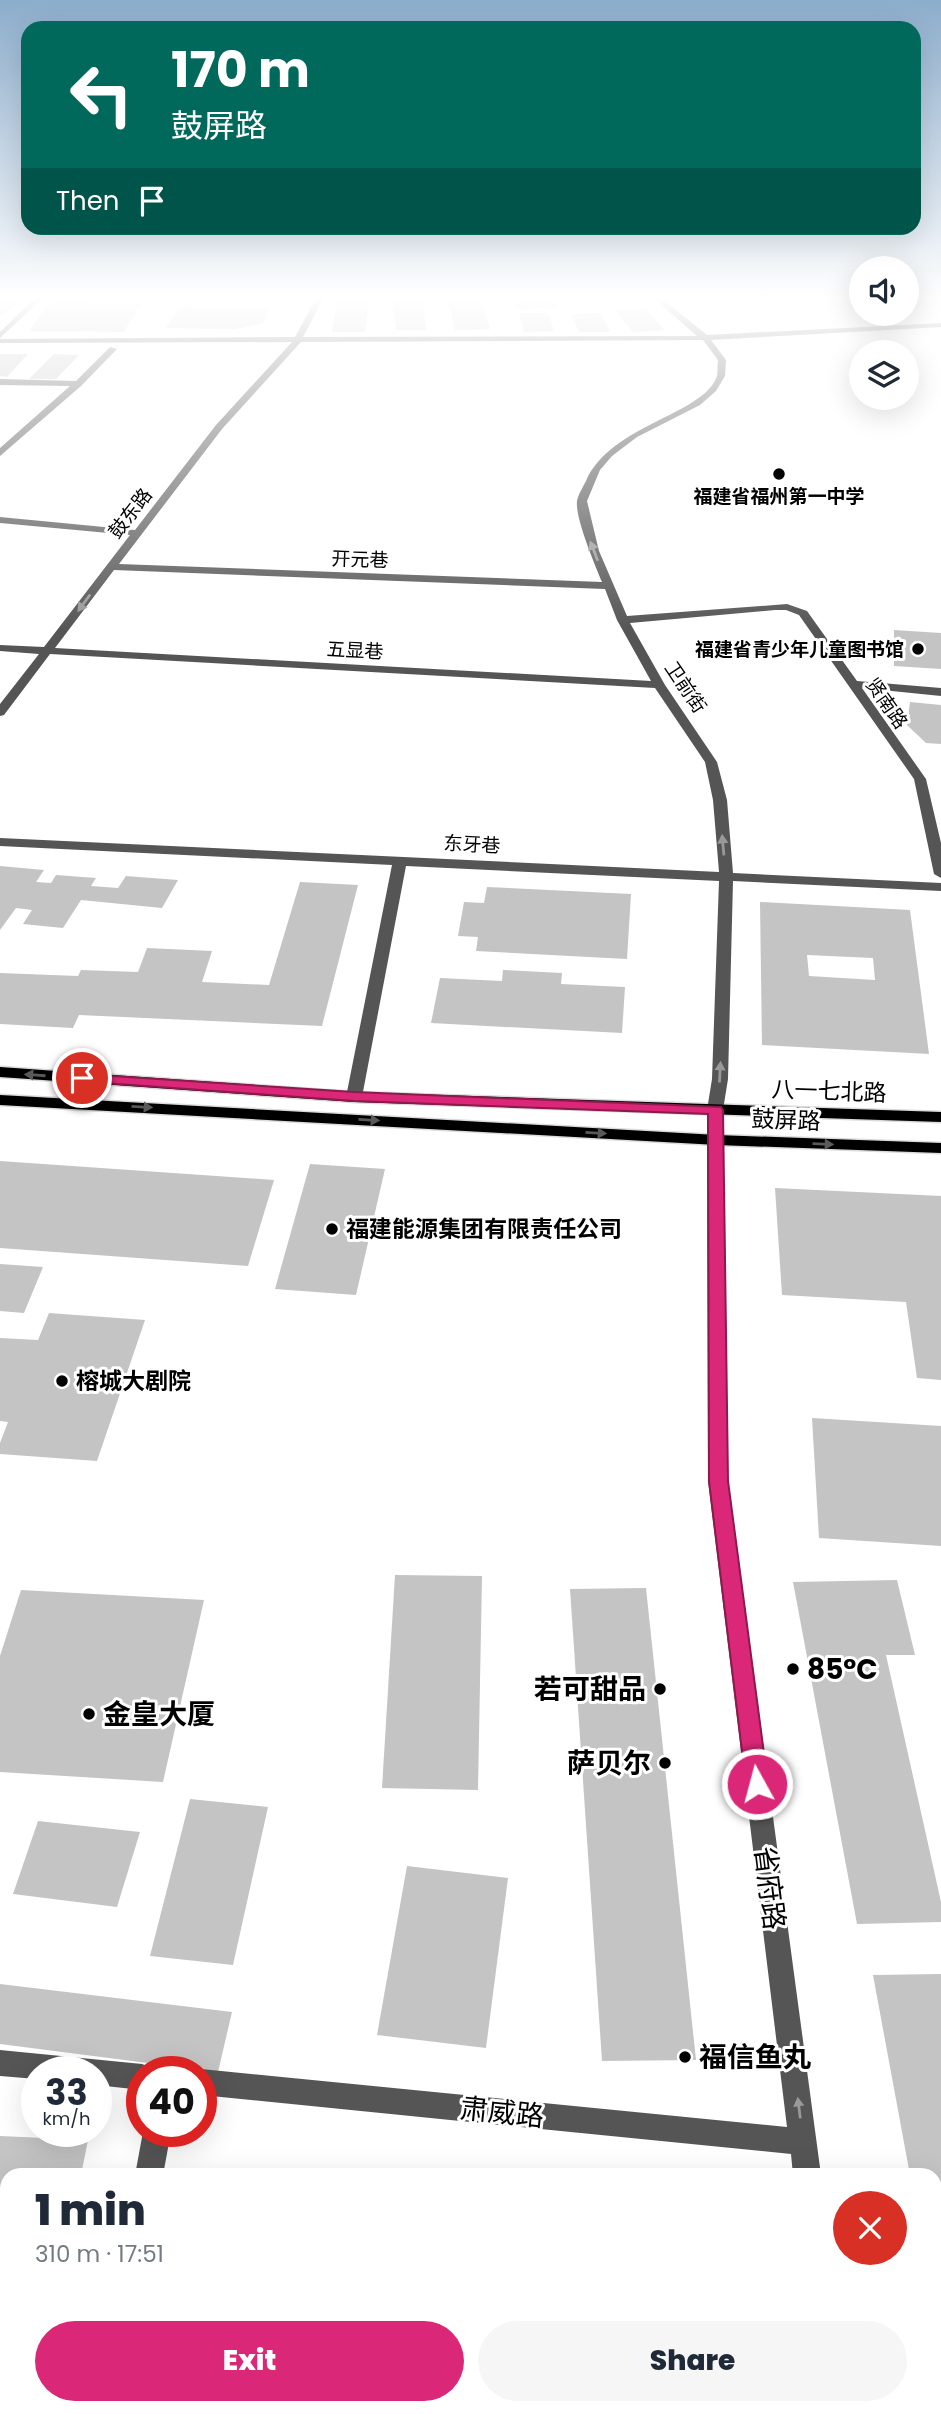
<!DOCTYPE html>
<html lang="en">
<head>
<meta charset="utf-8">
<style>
	:root { --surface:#fff; --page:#f6f6f7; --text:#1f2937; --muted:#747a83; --accent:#db2777 }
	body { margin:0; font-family:Poppins,"Noto Sans SC",sans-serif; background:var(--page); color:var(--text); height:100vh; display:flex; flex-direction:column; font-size:26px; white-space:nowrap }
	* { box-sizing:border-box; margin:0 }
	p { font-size:23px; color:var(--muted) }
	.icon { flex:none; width:38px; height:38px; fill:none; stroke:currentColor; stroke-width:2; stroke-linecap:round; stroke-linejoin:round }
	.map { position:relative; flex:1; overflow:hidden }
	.sheet { position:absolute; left:0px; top:2168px; width:942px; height:247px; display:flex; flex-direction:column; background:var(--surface); border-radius:21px 21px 0 0; box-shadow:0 7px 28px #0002 }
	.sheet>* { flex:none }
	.top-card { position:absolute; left:21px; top:21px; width:900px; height:214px; border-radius:21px; box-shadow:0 7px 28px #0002; background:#00695c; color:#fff; overflow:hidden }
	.fabs { position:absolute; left:849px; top:256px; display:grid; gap:14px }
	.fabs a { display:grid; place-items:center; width:70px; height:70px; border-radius:50%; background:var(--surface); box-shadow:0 7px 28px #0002; font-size:35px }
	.speed { position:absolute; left:21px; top:2056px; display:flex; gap:14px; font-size:35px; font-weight:700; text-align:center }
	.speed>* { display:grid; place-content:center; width:91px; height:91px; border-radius:50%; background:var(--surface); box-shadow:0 7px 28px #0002; line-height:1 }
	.speed small { font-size:18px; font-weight:400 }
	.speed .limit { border:10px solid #d22; background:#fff; color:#111 }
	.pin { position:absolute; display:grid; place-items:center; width:60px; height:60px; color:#fff; margin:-30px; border:4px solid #fff; border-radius:50%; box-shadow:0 2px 7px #0007 }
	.me { position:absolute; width:77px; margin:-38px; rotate:353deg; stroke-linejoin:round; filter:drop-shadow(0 0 5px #0008) }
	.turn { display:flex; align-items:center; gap:24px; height:147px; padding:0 35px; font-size:32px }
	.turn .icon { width:91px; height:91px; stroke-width:2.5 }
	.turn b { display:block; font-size:49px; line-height:60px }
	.then { display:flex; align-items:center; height:66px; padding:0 35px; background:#0003; gap:14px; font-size:26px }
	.round { display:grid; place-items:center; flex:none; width:74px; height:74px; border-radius:37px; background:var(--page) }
	.head { display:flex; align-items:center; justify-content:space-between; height:119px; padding:0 35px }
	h1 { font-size:42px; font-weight:800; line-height:52px }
	.action { display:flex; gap:14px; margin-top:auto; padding:14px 35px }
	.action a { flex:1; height:80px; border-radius:42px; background:var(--accent); color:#fff; font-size:28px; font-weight:800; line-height:80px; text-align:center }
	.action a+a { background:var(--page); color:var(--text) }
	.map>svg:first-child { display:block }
</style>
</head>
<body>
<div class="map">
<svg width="941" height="2414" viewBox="0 0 941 2414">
	<rect width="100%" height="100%" fill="#fff"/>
	<g fill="#c4c4c4" fill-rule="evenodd">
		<polygon points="236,295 285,295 281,299 233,297"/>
		<polygon points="338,295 370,295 365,332 332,332"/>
		<polygon points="392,295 422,295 426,330 396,330"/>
		<polygon points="447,295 481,295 490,329 455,330"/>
		<polygon points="510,295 548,295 556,307 518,309"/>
		<polygon points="579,295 623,295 627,302 582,303"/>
		<polygon points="0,299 22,301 0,316"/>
		<polygon points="50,302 141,303 124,332 29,331"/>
		<polygon points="179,307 269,308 264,323 236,329 166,328"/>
		<polygon points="645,308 664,330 633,332 615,310"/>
		<polygon points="519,313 548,313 554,331 524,332"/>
		<polygon points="601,313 610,332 579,332 571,314"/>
		<polygon points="0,354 28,354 7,377 0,376"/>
		<polygon points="54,354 79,355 56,379 29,379"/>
		<polygon points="894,630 941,633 941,669 894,666"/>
		<polygon points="910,702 941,705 941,744 926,743 907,725"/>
		<polygon points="0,866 44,870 36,882 51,883 56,875 96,878 91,886 118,888 126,876 178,880 162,908 81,900 63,928 23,924 32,910 16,908 0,930"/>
		<polygon points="300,882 358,885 322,1026 79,1015 73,1028 0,1024 0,973 78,976 81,970 138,972 147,948 212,951 202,982 269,985"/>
		<polygon points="487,887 631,894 627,959 476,951 478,937 458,936 464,902 484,903"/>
		<path d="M 760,902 L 910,910 L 929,1054 L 762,1045 ZM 807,955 L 873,958 L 875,980 L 809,976 Z"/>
		<polygon points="503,970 562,973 561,984 625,987 622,1033 431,1023 440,978 502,981"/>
		<polygon points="0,1161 274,1180 248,1266 0,1248"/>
		<polygon points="310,1164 385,1169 356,1295 275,1289"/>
		<polygon points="775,1188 941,1196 941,1380 917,1378 906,1302 782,1295"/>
		<polygon points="0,1264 43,1267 24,1313 0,1311"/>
		<polygon points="49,1313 145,1320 97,1461 0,1454 0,1443 8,1422 0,1421 0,1338 38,1340"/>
		<polygon points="812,1418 941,1426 941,1546 819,1538"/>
		<polygon points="395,1575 482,1576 478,1790 382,1788"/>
		<polygon points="897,1580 915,1655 886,1655 941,1902 941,1922 857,1924 793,1582"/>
		<polygon points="646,1588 696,2060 602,2061 570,1589"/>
		<polygon points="21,1590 204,1600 163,1782 0,1772 0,1656"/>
		<polygon points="190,1799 268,1807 233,1965 150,1956"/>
		<polygon points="38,1821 140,1832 117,1907 13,1894"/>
		<polygon points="407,1866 508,1878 486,2048 377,2035"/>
		<polygon points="941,1974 941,2329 940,2329 934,2302 934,2175 910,2175 873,1975"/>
		<polygon points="0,1984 232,2012 218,2072 0,2044"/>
		<polygon points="0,2136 88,2140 81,2175 7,2175 7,2408 35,2408 34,2414 0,2414"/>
		<polygon points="219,2408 322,2408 321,2414 218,2414"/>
		<rect x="427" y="2408" width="103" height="6"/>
		<polygon points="639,2408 741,2408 742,2414 639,2414"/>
	</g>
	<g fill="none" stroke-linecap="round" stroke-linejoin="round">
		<defs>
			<g id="major">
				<polygon points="0,1067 354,1092 941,1112 941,1122 354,1102 0,1077"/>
				<polygon points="0,1095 717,1135 941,1143 941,1153 717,1145 0,1105"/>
			</g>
		</defs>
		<use href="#major" stroke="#dbdbdb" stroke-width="3"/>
		<g fill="#555" fill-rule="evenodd">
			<polygon points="23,295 45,296 0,338 0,332 35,298"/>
			<path d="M 318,295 L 325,295 L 303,337 L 697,336 L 650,295 L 657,295 L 707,335 L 941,323 L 941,327 L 711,340 L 726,360 L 725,376 L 716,391 L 700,405 L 637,437 L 612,456 L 600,470 L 587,501 L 599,551 L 627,616 L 787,604 L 807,611 L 857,681 L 941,688 L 941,696 L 862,688 L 926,779 L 941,843 L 941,878 L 934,874 L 914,779 L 799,615 L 786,610 L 775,610 L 630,623 L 665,685 L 717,762 L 727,800 L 733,873 L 941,883 L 941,891 L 733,881 L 728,1079 L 723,1110 L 728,1481 L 821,2175 L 793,2175 L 791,2154 L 201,2095 L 201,2072 L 193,2072 L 201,2069 L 787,2127 L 708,1481 L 707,1110 L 712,1079 L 719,881 L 406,866 L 362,1097 L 354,1102 L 346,1097 L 392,865 L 0,846 L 0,838 L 719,872 L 713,800 L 705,762 L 655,688 L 50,654 L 4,715 L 0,716 L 0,704 L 39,654 L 0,651 L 0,645 L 44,647 L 130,535 L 0,523 L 0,517 L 135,530 L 216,425 L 292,342 L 0,343 L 0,339 L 295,337 ZM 703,340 L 718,360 C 717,365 718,372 717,376 C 704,415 611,424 586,481 C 583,487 578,495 577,501 C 575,518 595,565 602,582 L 119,564 L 222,429 L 301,342 ZM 114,570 L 605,589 L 617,620 L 651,681 L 55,648 Z"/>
			<polygon points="110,347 117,349 81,386 0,456 0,448 70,386 0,385 0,379 76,381"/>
			<polygon points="0,2050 142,2064 152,2068 153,2072 142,2072 142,2090 96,2085 96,2072 37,2072 37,2079 0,2076"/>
			<polygon points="143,2132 171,2132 163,2175 135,2175"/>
			<polygon points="92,2408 122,2408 121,2414 91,2414"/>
			<polygon points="821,2408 851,2408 852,2414 822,2414"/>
		</g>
		<use href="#major" fill="#000" fill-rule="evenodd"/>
	</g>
	<defs><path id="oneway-solid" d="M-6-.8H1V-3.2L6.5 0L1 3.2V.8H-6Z" transform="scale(1.75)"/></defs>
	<g fill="#999">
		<use href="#oneway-solid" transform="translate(594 551) rotate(-111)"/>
		<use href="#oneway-solid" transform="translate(84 603) rotate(126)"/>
		<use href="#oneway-solid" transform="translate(723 845) rotate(-95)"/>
		<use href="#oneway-solid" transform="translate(720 1072) rotate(-87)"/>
		<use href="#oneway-solid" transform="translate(799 2108) rotate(-97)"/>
	</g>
	<g fill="#595959">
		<use href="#oneway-solid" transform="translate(35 1075) rotate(-176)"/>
		<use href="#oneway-solid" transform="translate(142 1107) rotate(3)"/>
		<use href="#oneway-solid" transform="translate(369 1120) rotate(3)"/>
		<use href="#oneway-solid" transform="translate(596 1133) rotate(3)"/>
		<use href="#oneway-solid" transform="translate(823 1144) rotate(2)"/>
	</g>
	<linearGradient id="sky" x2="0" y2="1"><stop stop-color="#8cadcc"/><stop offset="0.47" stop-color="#fff"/><stop offset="1" stop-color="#fff" stop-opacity="0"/></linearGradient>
	<rect width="941" height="632" fill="url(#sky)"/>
	<polygon fill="#db2777" stroke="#8e194d" stroke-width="2" points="82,1074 354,1092 721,1107 723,1110 728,1481 768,1784 765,1790 757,1793 749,1790 746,1784 709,1481 708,1114 354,1101 77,1081 74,1078 77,1075"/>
	<g fill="#000" stroke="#fff" stroke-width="2.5">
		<circle cx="779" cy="474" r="7"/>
		<circle cx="918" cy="649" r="7"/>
		<circle cx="332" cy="1229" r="7"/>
		<circle cx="62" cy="1381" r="7"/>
		<circle cx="793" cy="1669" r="7"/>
		<circle cx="660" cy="1689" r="7"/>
		<circle cx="89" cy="1714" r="7"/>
		<circle cx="665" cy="1763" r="7"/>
		<circle cx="685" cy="2057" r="7"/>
	</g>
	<g text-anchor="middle" stroke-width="6" stroke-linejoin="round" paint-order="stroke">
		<g font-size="19" font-weight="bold" fill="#000" stroke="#fff">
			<text x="779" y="503">福建省福州第一中学</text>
			<text x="904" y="656" text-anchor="end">福建省青少年儿童图书馆</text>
		</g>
		<g font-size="19" fill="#000" stroke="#fff">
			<text transform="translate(130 513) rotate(-52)" y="7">鼓东路</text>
			<text transform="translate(360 559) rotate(2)" y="7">开元巷</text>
			<text transform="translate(355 650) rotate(3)" y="7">五显巷</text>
			<text transform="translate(686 687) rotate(56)" y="7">卫前街</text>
			<text transform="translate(887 703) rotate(55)" y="7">贤南路</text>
			<text transform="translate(472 844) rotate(3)" y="7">东牙巷</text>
		</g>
		<g font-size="23" fill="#000" stroke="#fff">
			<text transform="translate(829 1091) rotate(2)" y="8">八一七北路</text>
			<text transform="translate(786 1120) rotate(2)" y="8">鼓屏路</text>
		</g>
		<g font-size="23" font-weight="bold" fill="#000" stroke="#fff" text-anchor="start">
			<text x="346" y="1237">福建能源集团有限责任公司</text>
			<text x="76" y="1389">榕城大剧院</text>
		</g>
		<g font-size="28" font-weight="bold" fill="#000" stroke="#fff" text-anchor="start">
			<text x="807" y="1679">85°C</text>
			<text x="646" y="1699" text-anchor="end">若可甜品</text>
			<text x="103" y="1724">金皇大厦</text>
			<text x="651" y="1773" text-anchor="end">萨贝尔</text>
			<text x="699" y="2067">福信鱼丸</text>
		</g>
		<g font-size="28" fill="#000" stroke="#fff">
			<text transform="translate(770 1888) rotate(83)" y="10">省府路</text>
			<text transform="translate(502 2112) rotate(6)" y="10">肃威路</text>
		</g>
	</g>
</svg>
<div class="fabs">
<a><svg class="icon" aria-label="sound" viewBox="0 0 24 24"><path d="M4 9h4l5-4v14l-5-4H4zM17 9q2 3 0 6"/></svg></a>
<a><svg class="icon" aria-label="layers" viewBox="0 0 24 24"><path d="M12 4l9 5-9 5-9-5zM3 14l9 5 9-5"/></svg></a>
</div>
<div class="speed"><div>33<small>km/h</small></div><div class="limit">40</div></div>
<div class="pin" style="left:82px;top:1078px;background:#d93025"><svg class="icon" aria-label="arrive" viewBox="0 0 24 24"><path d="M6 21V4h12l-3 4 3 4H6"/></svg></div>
<svg class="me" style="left:757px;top:1784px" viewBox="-20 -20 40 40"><circle r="17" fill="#db2777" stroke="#fff" stroke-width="3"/><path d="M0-11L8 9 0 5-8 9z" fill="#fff"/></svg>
<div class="top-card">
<div class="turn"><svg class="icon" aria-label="left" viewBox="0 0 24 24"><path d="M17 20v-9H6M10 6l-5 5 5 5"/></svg><div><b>170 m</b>鼓屏路</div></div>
<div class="then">Then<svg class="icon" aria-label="arrive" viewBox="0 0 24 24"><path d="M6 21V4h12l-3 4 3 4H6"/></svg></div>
</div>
<section class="sheet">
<div class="head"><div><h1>1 min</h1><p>310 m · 17:51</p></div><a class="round" style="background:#d93025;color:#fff"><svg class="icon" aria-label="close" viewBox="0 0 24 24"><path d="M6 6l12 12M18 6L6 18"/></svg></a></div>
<div class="action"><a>Exit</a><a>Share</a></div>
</section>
</div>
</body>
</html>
